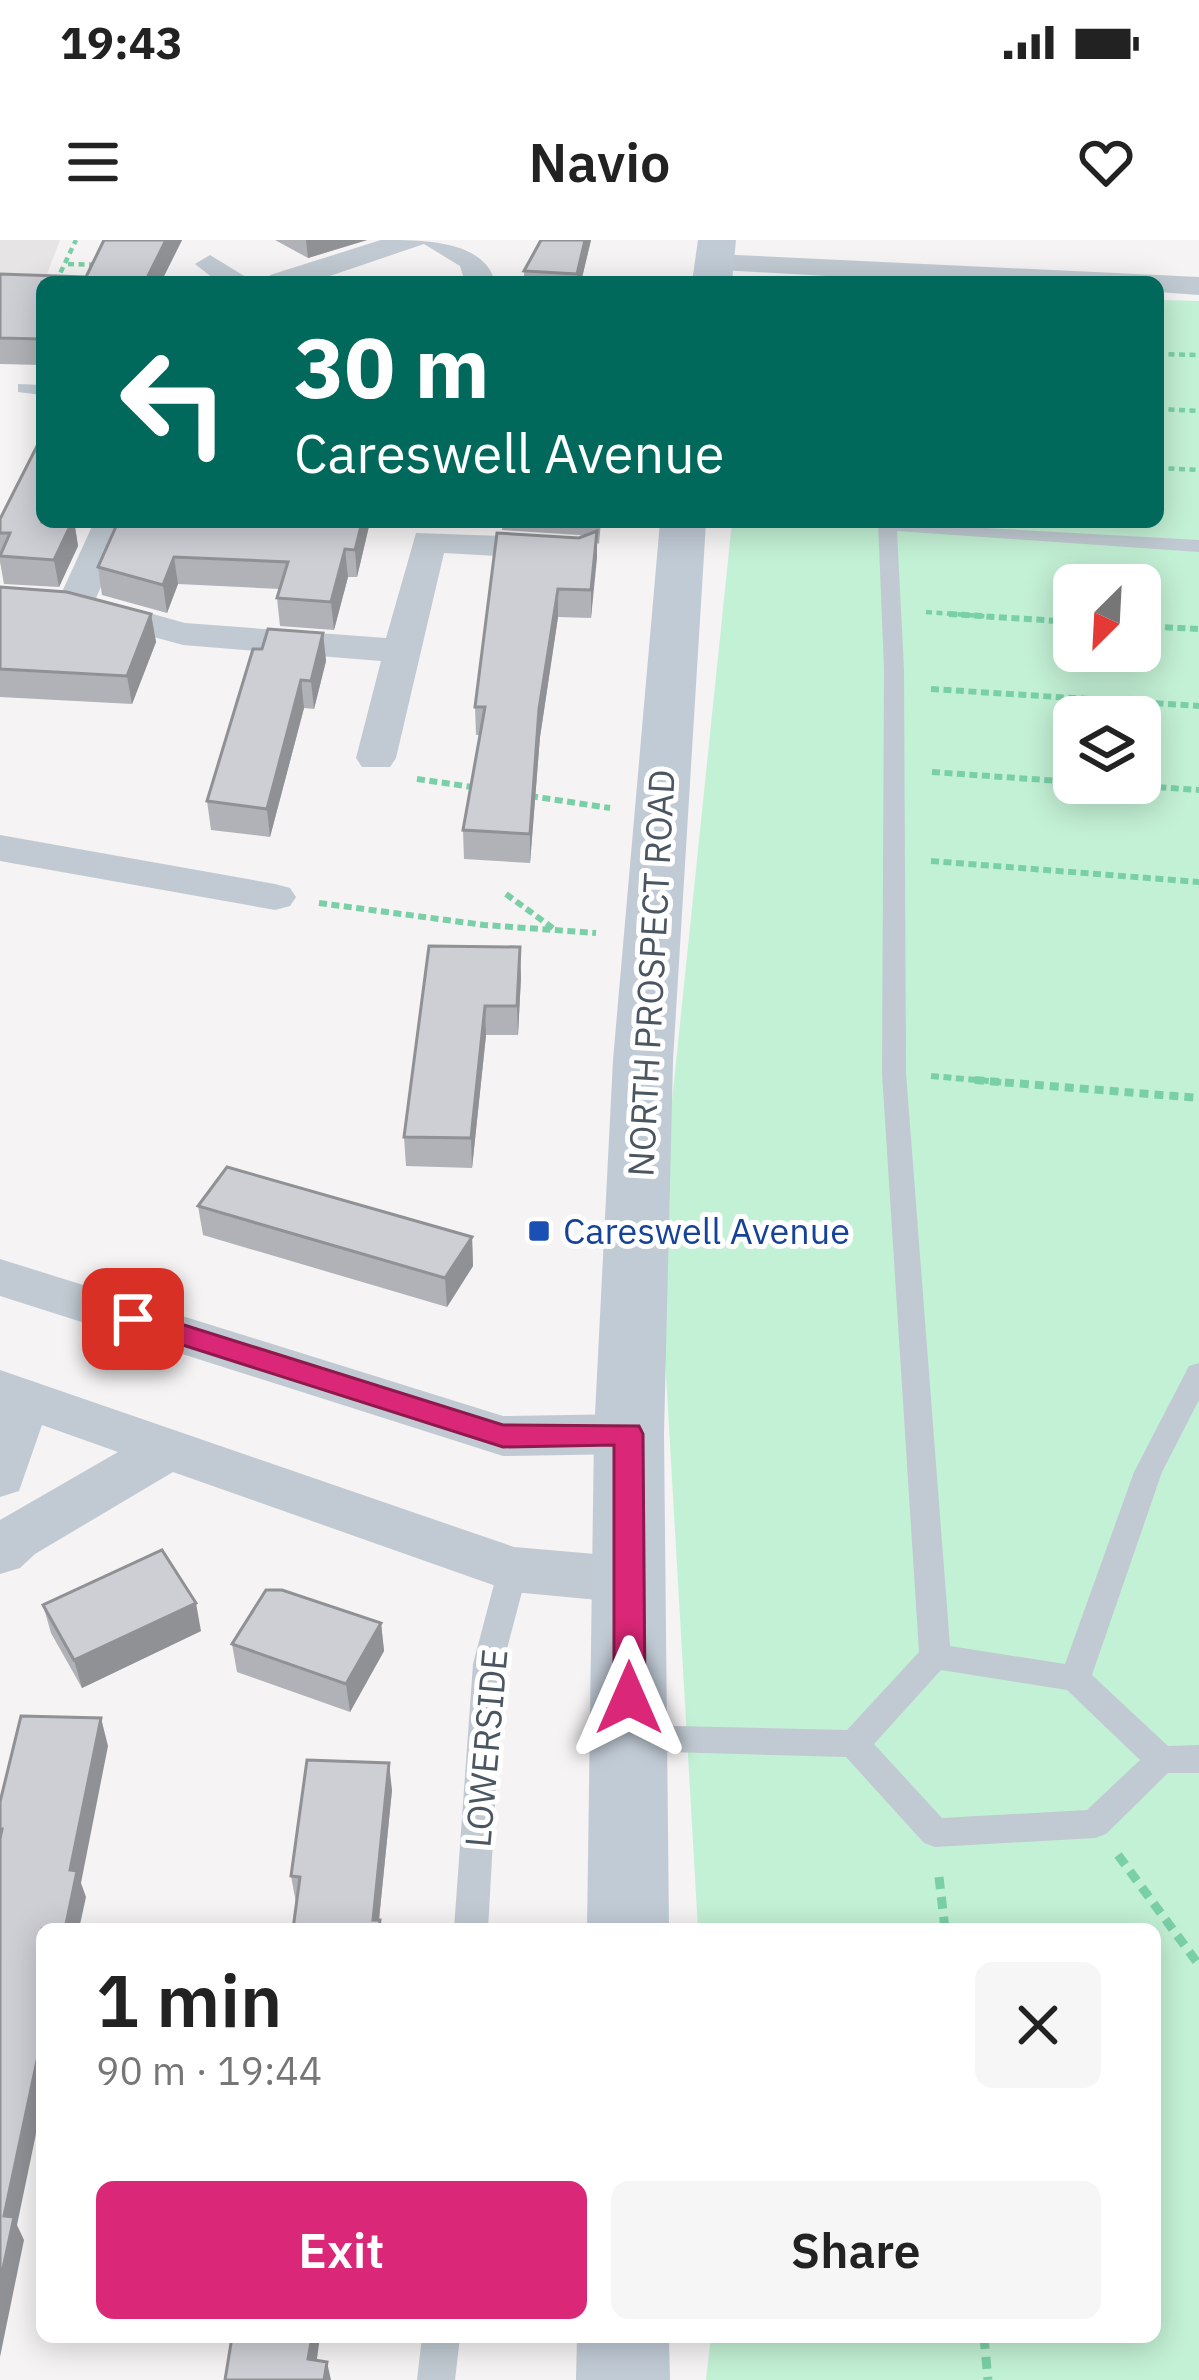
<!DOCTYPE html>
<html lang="en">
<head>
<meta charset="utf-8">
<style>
	:root { --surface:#fff; --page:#f6f6f6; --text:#222; --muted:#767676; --accent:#db2777 }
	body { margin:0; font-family:"IBM Plex Sans",sans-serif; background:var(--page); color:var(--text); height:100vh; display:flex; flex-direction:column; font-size:45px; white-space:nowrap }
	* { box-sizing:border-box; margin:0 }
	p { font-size:39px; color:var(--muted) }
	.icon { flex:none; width:66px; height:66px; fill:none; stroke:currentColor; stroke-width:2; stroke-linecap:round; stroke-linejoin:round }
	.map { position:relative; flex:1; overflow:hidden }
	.sheet { position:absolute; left:36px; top:1683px; width:1125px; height:420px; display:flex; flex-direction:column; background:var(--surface); border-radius:18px; box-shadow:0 6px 30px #0003 }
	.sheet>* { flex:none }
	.banner { position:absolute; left:36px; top:36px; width:1128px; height:252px; border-radius:18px; box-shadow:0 6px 30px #0003; background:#00695c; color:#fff; overflow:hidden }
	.needle { width:78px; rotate:204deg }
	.tools { position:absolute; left:1053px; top:324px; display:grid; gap:24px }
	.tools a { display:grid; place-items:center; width:108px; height:108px; border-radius:18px; background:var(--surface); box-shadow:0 6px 30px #0003; font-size:60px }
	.pin { position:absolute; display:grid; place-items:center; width:102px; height:102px; color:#fff; margin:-51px; border-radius:24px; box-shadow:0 6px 18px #0006 }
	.me { position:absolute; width:132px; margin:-66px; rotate:0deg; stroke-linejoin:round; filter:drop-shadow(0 0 9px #0008) }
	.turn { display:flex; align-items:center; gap:42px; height:252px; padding:0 60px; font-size:54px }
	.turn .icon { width:156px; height:156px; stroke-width:2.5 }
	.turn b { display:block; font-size:84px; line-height:102px }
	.round { display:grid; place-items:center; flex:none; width:126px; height:126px; border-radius:18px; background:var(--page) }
	.head { display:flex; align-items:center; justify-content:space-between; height:204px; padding:0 60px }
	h1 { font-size:72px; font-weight:600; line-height:90px }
	.button { display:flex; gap:24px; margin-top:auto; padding:24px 60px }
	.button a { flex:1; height:138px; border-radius:18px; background:var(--accent); color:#fff; font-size:48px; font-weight:600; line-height:138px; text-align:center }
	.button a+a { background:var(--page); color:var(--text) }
	.status { display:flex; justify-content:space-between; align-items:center; height:84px; padding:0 60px; background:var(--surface); direction:ltr }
	.status svg { height:33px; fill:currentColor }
	header { display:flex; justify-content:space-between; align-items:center; height:156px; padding:0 60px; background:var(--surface); font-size:54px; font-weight:600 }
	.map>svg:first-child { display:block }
</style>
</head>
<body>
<div class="status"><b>19:43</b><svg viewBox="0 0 49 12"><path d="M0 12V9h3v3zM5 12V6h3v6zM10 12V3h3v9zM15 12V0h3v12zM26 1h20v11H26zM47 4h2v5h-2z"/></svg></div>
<header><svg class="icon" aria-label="menu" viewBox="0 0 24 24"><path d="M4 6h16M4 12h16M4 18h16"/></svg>Navio<svg class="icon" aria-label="heart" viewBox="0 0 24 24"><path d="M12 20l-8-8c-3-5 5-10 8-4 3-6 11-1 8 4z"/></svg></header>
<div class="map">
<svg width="1199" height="2140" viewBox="0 0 1199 2140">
	<rect width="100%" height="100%" fill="#f5f3f3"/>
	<polygon fill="#e6e4e5" points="0,0 60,0 44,42 0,45"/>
	<path fill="#c3f1d5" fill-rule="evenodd" d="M 1158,60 L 1199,61 L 1199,2140 L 706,2140 L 711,2097 L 1155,2097 L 1155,1689 L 698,1689 L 658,996 L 732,282 L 1158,282 ZM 1074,345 L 1140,345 L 1140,411 L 1074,411 ZM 1074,477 L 1140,477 L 1140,543 L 1074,543 Z"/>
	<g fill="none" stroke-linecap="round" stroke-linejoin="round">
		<g stroke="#7ad0a6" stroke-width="4.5" stroke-dasharray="6 4.5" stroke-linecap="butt">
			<polyline points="68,24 102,25"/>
			<polyline points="56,42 76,0"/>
			<polyline points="1158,114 1199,115"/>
			<polyline points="1158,169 1199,171"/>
			<polyline points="1158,228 1199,230"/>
			<polyline points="926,372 993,377"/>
		</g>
		<g stroke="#7ad0a6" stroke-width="6" stroke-dasharray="8 4.5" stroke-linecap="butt">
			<polyline points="949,374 1074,382"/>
			<polyline points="1140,386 1199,389"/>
			<polyline points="931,449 1199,466"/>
			<polyline points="932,532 1074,542"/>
			<polyline points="417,539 479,548"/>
			<polyline points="1096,543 1199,550"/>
			<polyline points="530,556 610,568"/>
			<polyline points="931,621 1199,642"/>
			<polyline points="506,654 554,689"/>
			<polyline points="319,663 484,685 596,693"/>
			<polyline points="931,836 1011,843"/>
		</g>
		<polyline stroke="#7ad0a6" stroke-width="8" stroke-dasharray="9 6" stroke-linecap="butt" points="975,840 1199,858"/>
		<g stroke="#7ad0a6" stroke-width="9" stroke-dasharray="12 8" stroke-linecap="butt">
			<polyline points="1118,1615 1199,1725"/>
			<polyline points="939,1637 945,1689"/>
			<polyline points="984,2097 988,2140"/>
		</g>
		<g fill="#c1cad2" fill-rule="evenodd">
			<polygon points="18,144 42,145 42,155 18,152"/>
			<path d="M 878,282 L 1199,300 L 1199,312 L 897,291 L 904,429 L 906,833 L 950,1406 L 1065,1424 L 1134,1232 L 1189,1126 L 1199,1123 L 1199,1160 L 1162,1232 L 1092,1435 L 1168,1506 L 1199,1505 L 1199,1533 L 1168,1533 L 1106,1594 L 1095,1598 L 935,1607 L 924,1603 L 846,1517 L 633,1511 L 622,1507 L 617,1498 L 622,1489 L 633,1485 L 847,1490 L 919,1412 L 882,833 L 884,429 ZM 941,1430 L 1067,1450 L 1140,1520 L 1087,1570 L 942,1578 L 874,1504 Z"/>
			<polygon points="513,1317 523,1321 528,1329 503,1424 488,1689 454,1689 473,1424 498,1329 503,1321"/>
			<polygon points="422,2097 460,2097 455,2140 417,2140"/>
		</g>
		<g fill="#c1cad2" fill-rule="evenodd">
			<path d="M 381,0 C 424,0 484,0 495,42 L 465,42 L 460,26 L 424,4 L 312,42 L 266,42 L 270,35 Z"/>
			<polygon points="714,14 1199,37 1199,55 1158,52 1158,42 931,42 703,29 699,23"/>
			<polygon points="210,15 254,42 218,42 195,24"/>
			<polygon points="94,282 130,282 96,358 185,383 386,398 416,293 565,298 578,301 583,309 578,317 565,320 444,313 396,518 390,527 362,527 356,518 381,421 183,405 73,375 0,370 0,348 62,352"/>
			<polygon points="0,595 275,644 290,648 296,657 290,666 275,670 0,621"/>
			<polygon points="0,1019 503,1176 629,1174 648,1180 656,1194 648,1208 629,1214 503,1216 0,1056"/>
			<polygon points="0,1130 514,1307 630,1317 650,1324 658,1340 650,1356 630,1363 513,1352 173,1232 35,1314 20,1328 0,1334 0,1280 118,1212 42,1185 19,1251 0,1257"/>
		</g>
		<g fill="#c1cbd6" fill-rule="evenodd">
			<polygon points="698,0 736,0 732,42 692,42"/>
			<polygon points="660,282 706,282 673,820 664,1194 669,1689 587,1689 594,1194 613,820"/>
			<polygon points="577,2097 669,2097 670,2140 576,2140"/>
		</g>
	</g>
	<g fill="#b0b2b7">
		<polygon points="104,0 182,0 161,42 42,42 42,125 0,124 0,34 86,37"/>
		<polygon points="275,0 367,0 308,18"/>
		<polygon points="541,0 591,0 581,42 524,42 524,31"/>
		<polygon points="0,279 75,287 78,306 59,347 4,344 0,322"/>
		<polygon points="370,282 357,337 348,337 334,390 280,386 277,358 280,349 178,344 167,373 102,355 98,327 170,284"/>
		<polygon points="502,282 601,282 599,304 597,303 591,378 558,377 540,497 530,623 464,619 463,590 480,495 476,495 475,467 579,298 583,296 579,295 502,290"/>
		<polygon points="0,347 151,374 156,402 132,464 0,457"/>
		<polygon points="323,393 326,421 314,469 304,468 270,597 211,590 207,561 262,409"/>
		<polygon points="429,706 521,737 518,795 486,795 472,928 406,926 404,897"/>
		<polygon points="198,966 472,997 473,1026 447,1067 203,995"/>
		<polygon points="43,1365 201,1391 82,1448 51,1393"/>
		<polygon points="381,1383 384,1411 350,1472 237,1432 232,1404"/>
		<polygon points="392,1550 379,1680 296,1663 291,1636"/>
	</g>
	<g fill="#909195">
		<polygon points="166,0 182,0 161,42 145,42"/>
		<polygon points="306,0 367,0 308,18"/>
		<polygon points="585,0 591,0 581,42 577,42 577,34"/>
		<polygon points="62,282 77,282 75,287 78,306 59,347 54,320"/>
		<polygon points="362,282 370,282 357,337 355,310"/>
		<polygon points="597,291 597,318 591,378 591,350"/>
		<polygon points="345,309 348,337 334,390 331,362"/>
		<polygon points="174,317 178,344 167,373 163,345"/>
		<polygon points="558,349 558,377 540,497 530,623 530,594 539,469"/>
		<polygon points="151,374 156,402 132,464 127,436"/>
		<polygon points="323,393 326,421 314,469 311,441"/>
		<polygon points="301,440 304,468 270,597 267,569"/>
		<polygon points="520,707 521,737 518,795 517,766"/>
		<polygon points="485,766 486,795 472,928 471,898"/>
		<polygon points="472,997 473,1026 447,1067 445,1038"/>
		<polygon points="196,1363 201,1391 82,1448 74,1420"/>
		<polygon points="381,1383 384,1411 350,1472 346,1444"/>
		<polygon points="101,1478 108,1506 81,1643 86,1657 79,1689 65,1689 70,1630"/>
		<polygon points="389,1523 392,1550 378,1689 373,1680"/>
		<polygon points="42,1797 42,1865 17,1985 24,2000 0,2117 0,2042 4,1976"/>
		<polygon points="312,2097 320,2097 314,2140 308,2119"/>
		<polygon points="327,2122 331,2140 324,2140"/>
	</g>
	<g fill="#cdcfd5" stroke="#909195" stroke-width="3">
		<polygon points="104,0 166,0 145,42 42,42 42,99 0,98 0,34 86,37"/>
		<polygon points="541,0 585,0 577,34 524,31"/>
		<polygon points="37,206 42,206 42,282 72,282 54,320 0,316 10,293 0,293 0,279"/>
		<polygon points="118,282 170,284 171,282 362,282 355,310 345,309 331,362 277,358 288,322 174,317 163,345 98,327"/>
		<polygon points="597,291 591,350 558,349 539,469 530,594 463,590 485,467 475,467 497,293 579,298"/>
		<polygon points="0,347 67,352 151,374 127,436 0,429"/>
		<polygon points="268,389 323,393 311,441 301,440 267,569 207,561 253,409 262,409"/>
		<polygon points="429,706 520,707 517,766 485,766 471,898 404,897"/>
		<polygon points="227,927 472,997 445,1038 198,966"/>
		<polygon points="162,1310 196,1363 74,1420 43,1365"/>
		<polygon points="266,1350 282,1350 381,1383 346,1444 232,1404"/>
		<polygon points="21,1476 101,1478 70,1630 77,1631 65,1689 42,1689 42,1797 4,1976 14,1977 0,2042 0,1599 2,1589 0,1589 0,1562"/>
		<polygon points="307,1520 389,1523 373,1680 380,1680 379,1689 293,1689 300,1637 291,1636"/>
		<polygon points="232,2097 312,2097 308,2119 327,2122 324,2140 225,2140"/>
	</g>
	<polygon fill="#db2777" stroke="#8e194d" stroke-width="3" points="133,1069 503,1185 639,1186 643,1194 645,1458 640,1468 629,1471 618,1468 614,1458 614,1205 503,1207 123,1086 119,1079"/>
	<rect fill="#1a4fb4" stroke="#fff" stroke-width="4.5" x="527" y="979" width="24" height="24" rx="6"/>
	<g text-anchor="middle" stroke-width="10" stroke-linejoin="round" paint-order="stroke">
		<g font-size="36" fill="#4a5661" stroke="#fff">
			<text transform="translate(651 733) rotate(-87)" y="13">NORTH PROSPECT ROAD</text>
			<text transform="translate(486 1508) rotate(-85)" y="13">LOWERSIDE</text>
		</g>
		<g font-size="36" fill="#164399" stroke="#fff" text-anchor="start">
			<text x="563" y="1004">Careswell Avenue</text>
		</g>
	</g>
</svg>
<div class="tools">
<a><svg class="needle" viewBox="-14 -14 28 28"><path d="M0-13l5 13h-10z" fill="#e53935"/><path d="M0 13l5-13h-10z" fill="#767676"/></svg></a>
<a><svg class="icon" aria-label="layers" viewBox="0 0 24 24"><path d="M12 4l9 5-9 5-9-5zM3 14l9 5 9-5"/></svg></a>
</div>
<div class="pin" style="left:133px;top:1079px;background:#d93025"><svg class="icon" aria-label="arrive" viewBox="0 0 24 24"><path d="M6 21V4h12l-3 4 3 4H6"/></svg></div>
<svg class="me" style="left:629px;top:1458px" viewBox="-20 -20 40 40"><path d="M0-17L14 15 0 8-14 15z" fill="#db2777" stroke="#fff" stroke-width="4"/></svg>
<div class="banner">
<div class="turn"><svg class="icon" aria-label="left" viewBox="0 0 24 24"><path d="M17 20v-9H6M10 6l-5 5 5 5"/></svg><div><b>30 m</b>Careswell Avenue</div></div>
</div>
<section class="sheet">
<div class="head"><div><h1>1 min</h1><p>90 m · 19:44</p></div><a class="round"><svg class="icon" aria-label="close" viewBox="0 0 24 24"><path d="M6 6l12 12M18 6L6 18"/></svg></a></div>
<div class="button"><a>Exit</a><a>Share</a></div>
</section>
</div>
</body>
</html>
